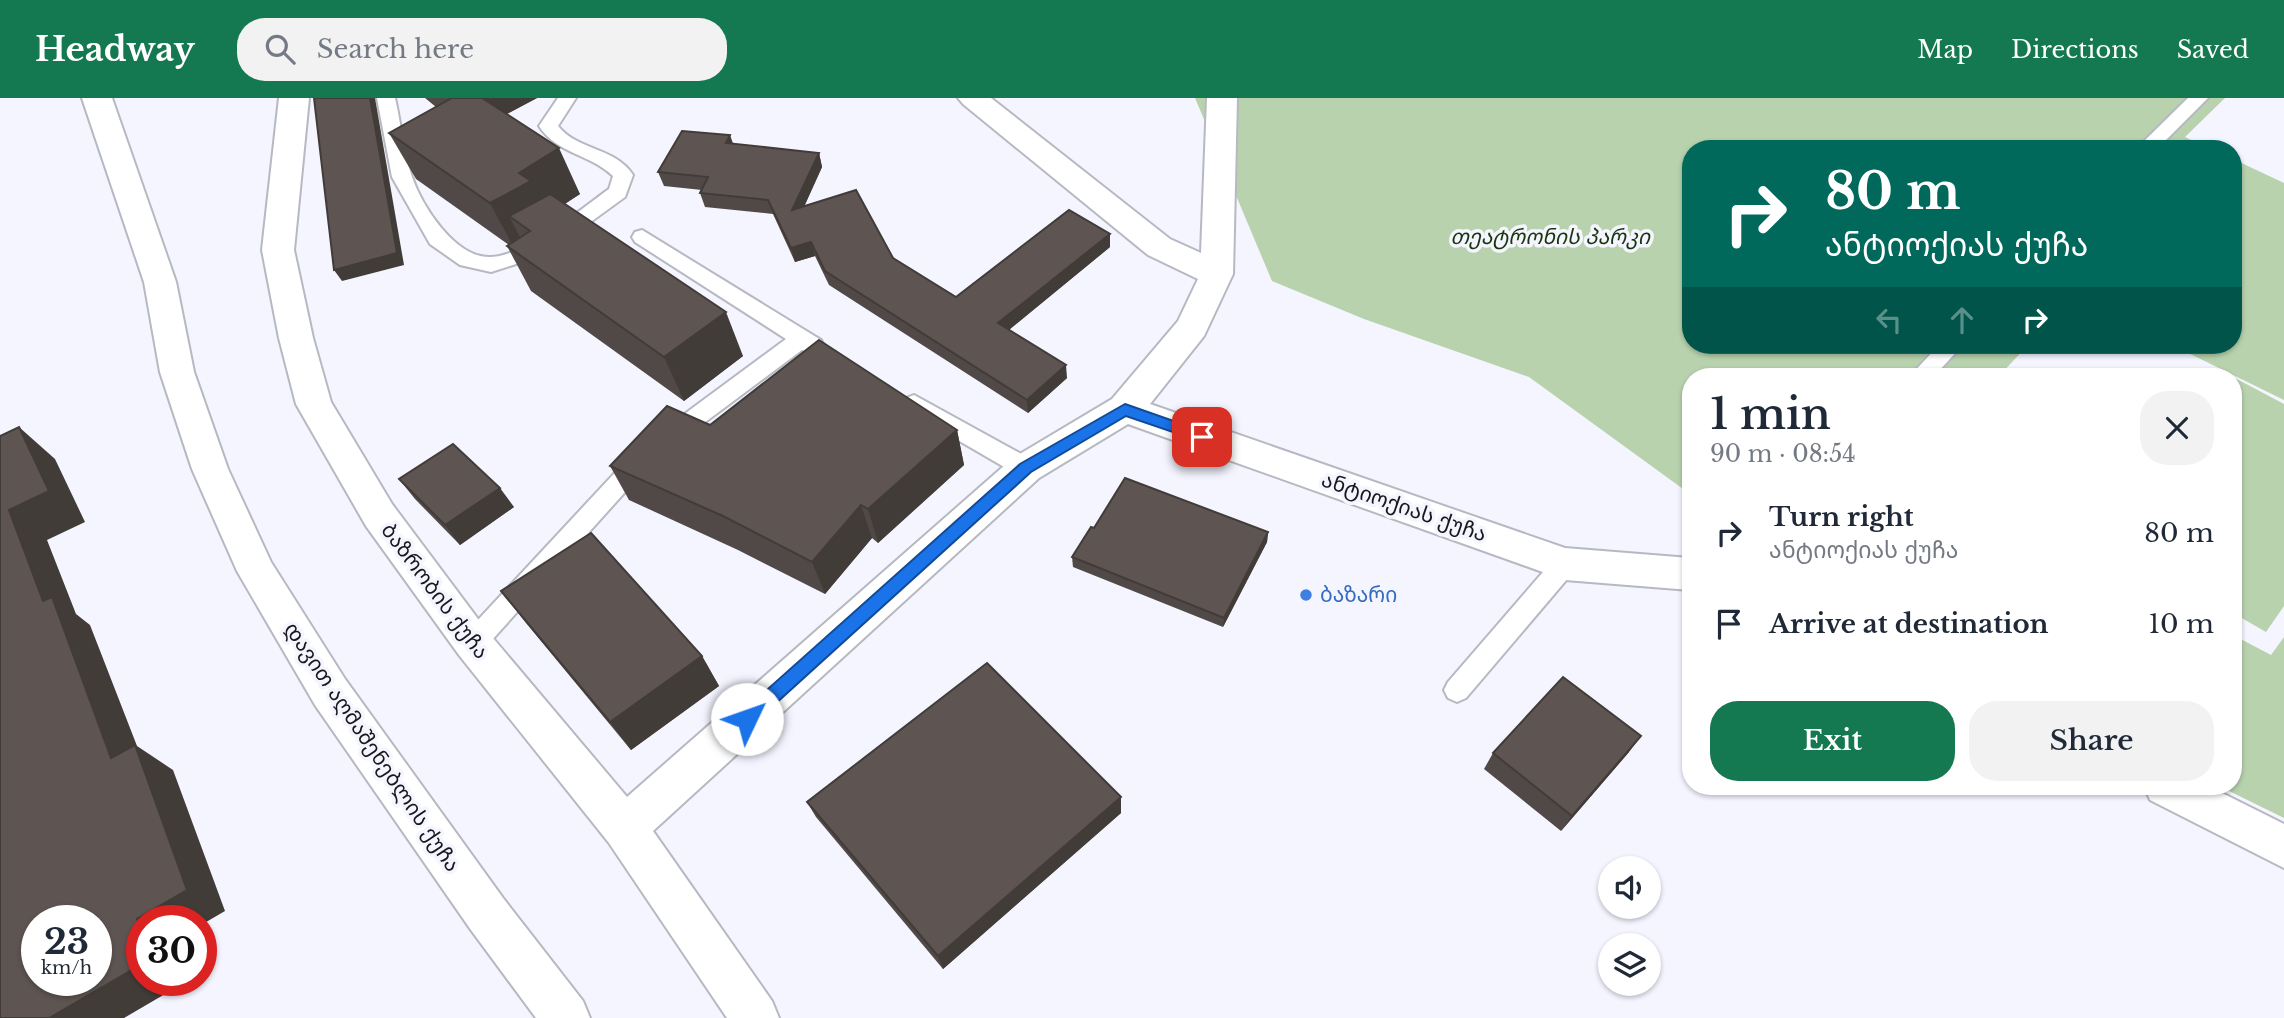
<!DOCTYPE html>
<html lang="en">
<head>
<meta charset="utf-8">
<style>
	:root { --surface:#fff; --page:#f2f2f3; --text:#1f2937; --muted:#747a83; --accent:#147850 }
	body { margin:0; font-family:"Libre Baskerville","Noto Sans Georgian",serif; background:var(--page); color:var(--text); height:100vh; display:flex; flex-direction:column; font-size:26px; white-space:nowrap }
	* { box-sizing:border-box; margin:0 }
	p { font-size:23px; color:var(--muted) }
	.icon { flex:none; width:38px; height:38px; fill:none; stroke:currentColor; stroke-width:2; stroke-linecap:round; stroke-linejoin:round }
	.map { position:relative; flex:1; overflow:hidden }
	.details { position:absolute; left:1682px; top:270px; width:560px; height:427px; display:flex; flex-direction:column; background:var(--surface); border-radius:28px; box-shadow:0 2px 5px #0004 }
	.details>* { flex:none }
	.hud { position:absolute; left:1682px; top:42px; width:560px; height:214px; border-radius:28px; box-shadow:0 2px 5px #0004; background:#00695c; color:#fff; overflow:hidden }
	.buttons { position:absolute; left:1598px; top:758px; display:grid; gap:14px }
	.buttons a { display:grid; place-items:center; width:63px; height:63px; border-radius:50%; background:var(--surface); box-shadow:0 2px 5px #0004; font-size:35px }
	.speed { position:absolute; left:21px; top:807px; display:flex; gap:14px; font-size:35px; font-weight:700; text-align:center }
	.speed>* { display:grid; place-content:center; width:91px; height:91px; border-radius:50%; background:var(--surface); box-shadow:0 2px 5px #0004; line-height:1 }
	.speed small { font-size:18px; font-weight:400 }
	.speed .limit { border:10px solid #d22; background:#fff; color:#111 }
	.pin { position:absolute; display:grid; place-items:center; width:60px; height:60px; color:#fff; margin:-30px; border-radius:14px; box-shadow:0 4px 10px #0006 }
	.me { position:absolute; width:77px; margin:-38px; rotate:48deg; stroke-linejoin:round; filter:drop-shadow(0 0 5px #0008) }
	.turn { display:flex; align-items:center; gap:24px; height:147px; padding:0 28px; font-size:32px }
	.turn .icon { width:91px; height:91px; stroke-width:2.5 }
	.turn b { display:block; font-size:49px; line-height:60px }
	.lanes { display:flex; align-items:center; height:66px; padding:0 28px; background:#0003; justify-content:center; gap:35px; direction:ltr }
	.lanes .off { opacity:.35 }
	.round { display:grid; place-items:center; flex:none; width:74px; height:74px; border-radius:28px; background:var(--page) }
	.headline { display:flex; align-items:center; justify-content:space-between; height:119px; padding:0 28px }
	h1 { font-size:42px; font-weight:600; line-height:52px }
	.action { display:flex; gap:14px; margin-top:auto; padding:14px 28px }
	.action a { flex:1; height:80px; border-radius:28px; background:var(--accent); color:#fff; font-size:28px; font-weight:600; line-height:80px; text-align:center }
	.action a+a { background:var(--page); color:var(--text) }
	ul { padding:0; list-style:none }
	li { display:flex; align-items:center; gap:21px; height:91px; padding:0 28px }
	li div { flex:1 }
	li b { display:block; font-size:26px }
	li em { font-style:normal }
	header { display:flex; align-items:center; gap:42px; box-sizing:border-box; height:98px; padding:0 35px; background:var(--accent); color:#fff }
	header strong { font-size:33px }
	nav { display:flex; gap:38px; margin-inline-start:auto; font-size:24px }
	.search { width:490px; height:63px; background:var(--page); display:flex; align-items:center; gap:18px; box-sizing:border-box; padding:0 24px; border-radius:28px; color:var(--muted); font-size:26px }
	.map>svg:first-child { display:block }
</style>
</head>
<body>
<header>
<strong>Headway</strong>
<div class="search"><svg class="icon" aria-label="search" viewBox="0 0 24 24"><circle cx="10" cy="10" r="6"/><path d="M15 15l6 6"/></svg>Search here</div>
<nav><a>Map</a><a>Directions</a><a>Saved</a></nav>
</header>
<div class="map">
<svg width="2284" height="920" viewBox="0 0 2284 920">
	<rect width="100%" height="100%" fill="#f4f5ff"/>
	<g fill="#b8d2ae">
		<polygon points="1195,0 2225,0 2185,39 2210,51 1690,51 1690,247 2028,247 1999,278 1690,278 1690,396 1529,279 1364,221 1272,183"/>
		<polygon points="2233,61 2284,85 2284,302 2172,247 2233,247"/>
		<polygon points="2233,279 2284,306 2284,508 2266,534 2233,515"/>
		<polygon points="2233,537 2271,557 2284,539 2284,720 2219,688 2233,688"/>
	</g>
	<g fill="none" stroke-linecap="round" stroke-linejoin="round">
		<defs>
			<g id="service">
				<path d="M 377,0 L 395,0 C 401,25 403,54 412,79 C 422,108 455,160 490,159 C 524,159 581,111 609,91 L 613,78 C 590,56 557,56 539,28 L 558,0 L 576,0 L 558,28 C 578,53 615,49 633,77 L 625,99 L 559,147 L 535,160 L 491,174 L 460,167 L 430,146 L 392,79 Z"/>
				<polygon points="2188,0 2208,0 2157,51 2136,51"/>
				<polygon points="642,132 821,242 824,248 821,254 813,256 802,252 653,363 482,553 473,556 464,553 460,545 464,537 637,351 786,241 635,144 632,139 635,134"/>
				<polygon points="1939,247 1963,247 1934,278 1910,278"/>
				<polygon points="914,297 1034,363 1038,370 1034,377 1026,379 1018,377 906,312 903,306 906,300"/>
				<polygon points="1565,456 1574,459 1577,466 1574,473 1466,600 1457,604 1448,600 1444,592 1448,584 1556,459"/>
			</g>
			<g id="minor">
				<polygon points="279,0 309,0 294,152 313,240 331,304 392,406 487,533 627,699 1013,360 1112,301 1178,223 1198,181 1148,157 963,6 958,0 991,0 1170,141 1201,155 1207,0 1237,0 1233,176 1204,238 1150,306 1565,450 1690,460 1690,492 1565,482 1128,326 1039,380 653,733 772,903 779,920 727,920 609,745 459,557 366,428 296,306 279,240 262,152"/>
				<polygon points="2144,688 2208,688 2284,726 2284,770 2150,702"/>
			</g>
			<polygon id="secondary" points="82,0 112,0 176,184 194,274 228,371 271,464 345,581 503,800 583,903 590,920 536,920 471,832 315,607 237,473 192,371 160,274 144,184"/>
		</defs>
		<use href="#service" stroke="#b7b9c2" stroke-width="4"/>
		<use href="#minor" stroke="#b7b9c2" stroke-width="4"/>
		<use href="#secondary" stroke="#b7b9c2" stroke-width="4"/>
		<use href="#service" fill="#fff" fill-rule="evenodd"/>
		<use href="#minor" fill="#fff" fill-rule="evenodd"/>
		<use href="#secondary" fill="#fff" fill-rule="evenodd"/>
	</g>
	<g fill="#514947">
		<polygon points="425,0 537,0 507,16 580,96 565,106 743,258 684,303 531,193 507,148 509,147 416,81 389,35 436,9"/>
		<polygon points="733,46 819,55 822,69 804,109 893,160 956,199 1110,149 1009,232 1067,280 1028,315 829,187 815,158 795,164 773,116 705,109 700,95 702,92 664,88 658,74"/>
		<polygon points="710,327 957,332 964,367 878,445 872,440 825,496 738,452 629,402 610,368"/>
		<polygon points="399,381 514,409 460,447 415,401"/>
		<polygon points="1094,430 1268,434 1267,444 1223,529 1073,469 1072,459"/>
		<polygon points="501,493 702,558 719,588 631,652 526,525"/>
		<polygon points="1629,654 1561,733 1484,671 1493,655"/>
		<polygon points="1121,699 1121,715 943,871 816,719 807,704"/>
	</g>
	<g fill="#423c39">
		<polygon points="370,0 375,0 404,167 342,183 334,172"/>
		<polygon points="451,0 537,0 470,35"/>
		<polygon points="730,37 735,51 726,45"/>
		<polygon points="559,50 580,96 548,116 530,133 509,118 523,145 514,150 490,105 519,75"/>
		<polygon points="819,55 822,69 796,126 792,112"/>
		<polygon points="1110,136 1110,149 1000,239 998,225"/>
		<polygon points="811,144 815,158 795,164 791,150"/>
		<polygon points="726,214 743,258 684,303 664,259"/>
		<polygon points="1066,267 1067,280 1028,315 1027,302"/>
		<polygon points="19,329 55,361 85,424 47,442 76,516 90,527 137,648 173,672 225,813 201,827 201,822 142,822 142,834 137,821 111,660 43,503 9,412"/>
		<polygon points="957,332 964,367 878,445 868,411"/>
		<polygon points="500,390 514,409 460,447 445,427"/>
		<polygon points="861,407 872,440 825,496 812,464"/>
		<polygon points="1268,434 1267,444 1223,529 1224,520"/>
		<polygon points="702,558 719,588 631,652 610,624"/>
		<polygon points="1641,638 1629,654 1561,733 1572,718"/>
		<polygon points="1121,699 1121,715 943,871 938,858"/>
		<polygon points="142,866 142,882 189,882 124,920 49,920"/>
	</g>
	<g fill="#5e5552" stroke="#423c39" stroke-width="2" fill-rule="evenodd">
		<polygon points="314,0 370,0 397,155 334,172"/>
		<polygon points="452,0 482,0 559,50 519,75 531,83 490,105 389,35"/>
		<polygon points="682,33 730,37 726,45 819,55 792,112 856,92 893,160 956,199 1069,112 1110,136 998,225 1066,267 1027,302 825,173 811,144 791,150 768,102 700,95 708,79 658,74"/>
		<polygon points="550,96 726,214 664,259 507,148 530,133 509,118"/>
		<polygon points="819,242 957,332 868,411 861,407 812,464 723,418 610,368 667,308 710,327"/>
		<path d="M 19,329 L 49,393 L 9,412 L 43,503 L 52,499 L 111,660 L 135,647 L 187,792 L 137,821 L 142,834 L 142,866 L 49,920 L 0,920 L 0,338 ZM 37,822 L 96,822 L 96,882 L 37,882 Z"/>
		<polygon points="453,346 500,390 445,427 399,381"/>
		<polygon points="1125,380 1268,434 1224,520 1072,459 1091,429 1094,430"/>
		<polygon points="591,435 702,558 610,624 501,493"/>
		<polygon points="987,565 1121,699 938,858 807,704"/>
		<polygon points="1563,579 1641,638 1572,718 1493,655"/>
	</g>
	<polygon fill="#1a73e8" stroke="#114b97" stroke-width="2" points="1125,306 1208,335 1210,339 1202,344 1126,318 1031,374 753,626 747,628 741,626 738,621 741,615 1020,366"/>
	<circle fill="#3f7fe0" stroke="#f4f5ff" stroke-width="2.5" cx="1306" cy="497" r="7"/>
	<g text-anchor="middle" stroke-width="7" stroke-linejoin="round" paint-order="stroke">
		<g font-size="21" font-style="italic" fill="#19350a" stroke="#f4f5ff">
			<text x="1550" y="146">თეატრონის პარკი</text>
		</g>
		<g font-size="21" fill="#18181b" stroke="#f4f5ff">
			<text transform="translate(1404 409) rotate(19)" y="7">ანტიოქიას ქუჩა</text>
			<text transform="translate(435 493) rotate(53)" y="7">ბაზრობის ქუჩა</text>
			<text transform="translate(372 649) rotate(56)" y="7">დავით აღმაშენებლის ქუჩა</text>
		</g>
		<g font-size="21" fill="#366cbe" stroke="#f4f5ff" text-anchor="start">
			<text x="1320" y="504">ბაზარი</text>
		</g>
	</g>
</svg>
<div class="buttons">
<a><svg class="icon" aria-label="sound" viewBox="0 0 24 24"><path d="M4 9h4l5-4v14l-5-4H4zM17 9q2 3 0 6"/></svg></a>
<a><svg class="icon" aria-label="layers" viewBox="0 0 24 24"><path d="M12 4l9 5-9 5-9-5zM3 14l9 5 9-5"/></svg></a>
</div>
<div class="speed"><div>23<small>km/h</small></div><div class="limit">30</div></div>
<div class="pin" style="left:1202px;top:339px;background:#d93025"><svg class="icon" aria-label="arrive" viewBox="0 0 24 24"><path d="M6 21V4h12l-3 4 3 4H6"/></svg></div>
<svg class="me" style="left:747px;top:621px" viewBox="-20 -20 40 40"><circle r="19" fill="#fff"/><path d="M0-13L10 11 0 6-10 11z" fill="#1a73e8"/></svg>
<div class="hud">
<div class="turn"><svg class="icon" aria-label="right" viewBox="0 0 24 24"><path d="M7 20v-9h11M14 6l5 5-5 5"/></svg><div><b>80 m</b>ანტიოქიას ქუჩა</div></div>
<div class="lanes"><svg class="icon off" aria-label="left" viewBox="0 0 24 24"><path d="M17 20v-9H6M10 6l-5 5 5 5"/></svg><svg class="icon off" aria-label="ahead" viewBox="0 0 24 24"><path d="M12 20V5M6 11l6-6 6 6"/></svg><svg class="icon" aria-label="right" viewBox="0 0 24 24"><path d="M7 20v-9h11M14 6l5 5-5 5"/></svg></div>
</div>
<section class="details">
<div class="headline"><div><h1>1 min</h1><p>90 m · 08:54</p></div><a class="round"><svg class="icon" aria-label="close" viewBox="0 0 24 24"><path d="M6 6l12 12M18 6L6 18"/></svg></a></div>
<ul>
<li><svg class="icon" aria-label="right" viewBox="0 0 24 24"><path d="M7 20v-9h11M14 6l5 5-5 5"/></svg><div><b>Turn right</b><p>ანტიოქიას ქუჩა</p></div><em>80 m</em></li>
<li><svg class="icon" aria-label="arrive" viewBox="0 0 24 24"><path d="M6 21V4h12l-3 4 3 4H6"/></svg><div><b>Arrive at destination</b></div><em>10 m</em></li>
</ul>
<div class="action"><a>Exit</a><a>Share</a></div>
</section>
</div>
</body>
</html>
